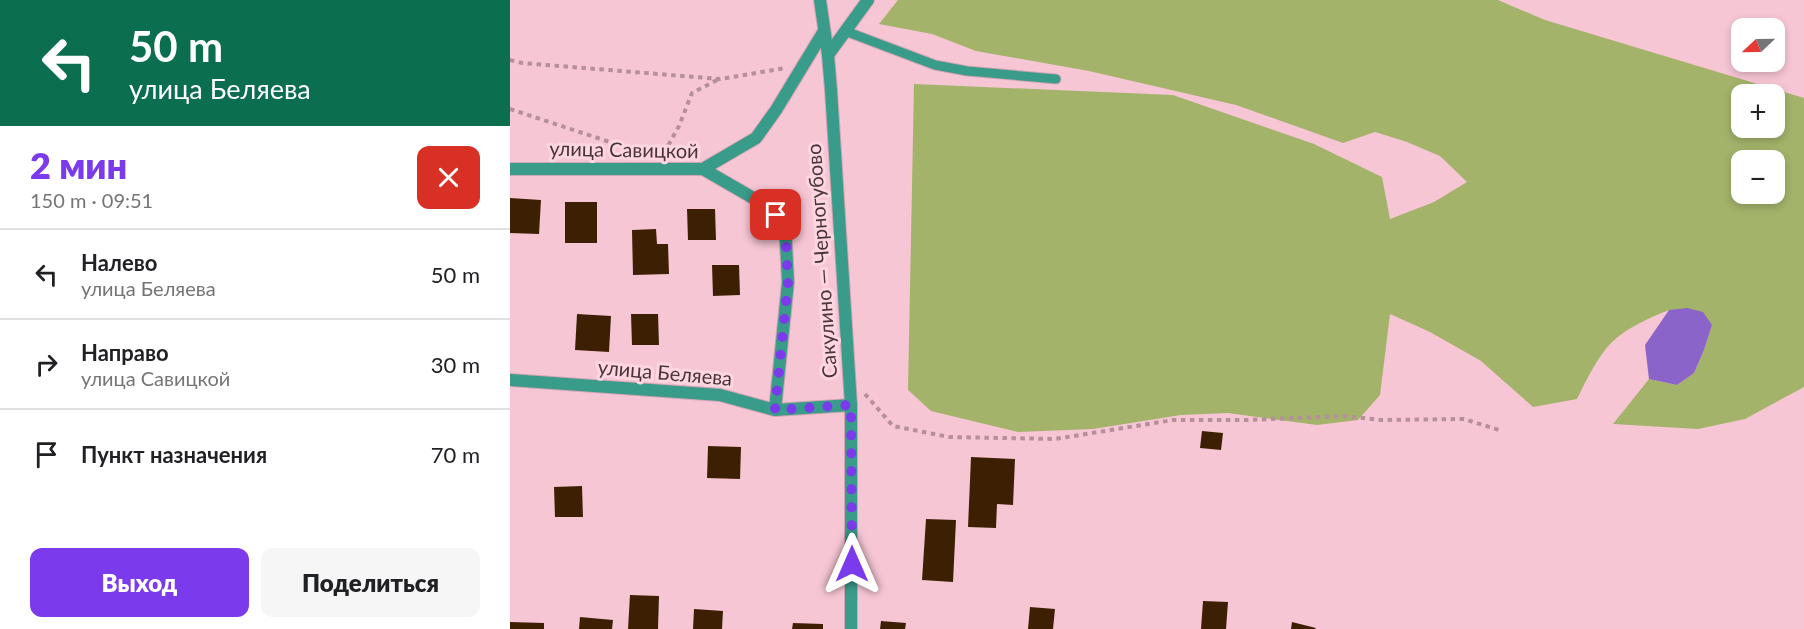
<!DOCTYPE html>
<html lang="ru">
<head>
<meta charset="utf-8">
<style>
	:root { --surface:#fff; --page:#f6f6f6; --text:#202124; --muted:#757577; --line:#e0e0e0; --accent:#7c3aed }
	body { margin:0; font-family:Lato,sans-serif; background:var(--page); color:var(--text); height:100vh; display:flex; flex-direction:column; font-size:22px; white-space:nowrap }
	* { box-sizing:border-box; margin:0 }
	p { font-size:20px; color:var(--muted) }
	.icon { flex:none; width:33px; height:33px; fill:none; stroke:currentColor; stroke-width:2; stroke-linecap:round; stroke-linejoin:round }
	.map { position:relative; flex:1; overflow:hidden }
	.sheet { display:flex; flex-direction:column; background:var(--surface); width:510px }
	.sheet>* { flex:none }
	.guide { background:#0b6e4f; color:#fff; overflow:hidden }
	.needle { width:39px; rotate:248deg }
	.tools { position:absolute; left:1221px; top:18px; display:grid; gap:12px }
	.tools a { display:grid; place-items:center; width:54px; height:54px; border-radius:12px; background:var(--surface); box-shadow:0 3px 9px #0003; font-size:30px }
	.pin { position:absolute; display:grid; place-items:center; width:51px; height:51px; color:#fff; margin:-26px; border-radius:12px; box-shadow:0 3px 9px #0006 }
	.me { position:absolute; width:66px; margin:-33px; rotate:0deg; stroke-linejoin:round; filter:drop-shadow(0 0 4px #0008) }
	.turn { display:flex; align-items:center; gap:21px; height:126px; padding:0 30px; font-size:27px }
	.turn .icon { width:78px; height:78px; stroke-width:2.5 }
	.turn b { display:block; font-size:42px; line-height:51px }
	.round { display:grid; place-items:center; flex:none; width:63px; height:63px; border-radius:12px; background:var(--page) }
	.head { display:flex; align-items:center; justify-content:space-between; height:102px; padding:0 30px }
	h1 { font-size:36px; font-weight:800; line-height:45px; color:var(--accent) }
	.cta { display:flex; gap:12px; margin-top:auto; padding:12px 30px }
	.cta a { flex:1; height:69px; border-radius:12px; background:var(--accent); color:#fff; font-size:24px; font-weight:800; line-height:69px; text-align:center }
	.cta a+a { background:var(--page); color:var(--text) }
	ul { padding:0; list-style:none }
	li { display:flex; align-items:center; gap:18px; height:90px; padding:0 30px; border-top:2px solid var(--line) }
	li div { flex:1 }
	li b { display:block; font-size:22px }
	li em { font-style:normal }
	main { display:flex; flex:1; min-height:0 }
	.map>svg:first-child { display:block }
</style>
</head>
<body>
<main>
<section class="sheet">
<div class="guide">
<div class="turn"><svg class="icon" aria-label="left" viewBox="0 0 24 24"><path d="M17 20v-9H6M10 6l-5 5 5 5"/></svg><div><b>50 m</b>улица Беляева</div></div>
</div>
<div class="head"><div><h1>2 мин</h1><p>150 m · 09:51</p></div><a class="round" style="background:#d93025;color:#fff"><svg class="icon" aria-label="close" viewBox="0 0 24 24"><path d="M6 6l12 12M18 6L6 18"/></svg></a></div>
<ul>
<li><svg class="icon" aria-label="left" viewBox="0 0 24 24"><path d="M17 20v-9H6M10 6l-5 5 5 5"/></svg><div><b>Налево</b><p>улица Беляева</p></div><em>50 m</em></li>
<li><svg class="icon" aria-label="right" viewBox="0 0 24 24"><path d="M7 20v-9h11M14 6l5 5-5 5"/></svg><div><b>Направо</b><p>улица Савицкой</p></div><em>30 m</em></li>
<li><svg class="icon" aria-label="arrive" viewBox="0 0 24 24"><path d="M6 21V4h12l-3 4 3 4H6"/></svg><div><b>Пункт назначения</b></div><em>70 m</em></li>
</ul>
<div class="cta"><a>Выход</a><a>Поделиться</a></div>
</section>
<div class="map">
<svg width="1294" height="629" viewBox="0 0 1294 629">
	<rect width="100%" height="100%" fill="#f7c6d4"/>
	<path fill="#a3b36a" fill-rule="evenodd" d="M 388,0 L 988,0 L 1035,20 L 1294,98 L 1294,387 L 1235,419 L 1188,429 L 1103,424 L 1139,379 L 1167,385 L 1184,373 L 1194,350 L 1202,325 L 1159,310 C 1139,318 1118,327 1102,342 C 1087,357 1076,381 1067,399 L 1023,407 L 971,361 L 920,332 L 880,314 L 870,395 L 848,420 L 807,425 L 718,413 L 671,415 L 583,429 L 508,432 L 421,411 L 398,390 L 404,84 L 663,95 L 804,144 L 872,177 L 880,219 L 924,202 L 957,182 L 930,156 L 897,142 L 865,132 L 833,143 L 726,105 L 579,71 L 466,51 L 422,34 L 369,24 ZM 1232,94 L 1264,94 L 1264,128 L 1232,128 ZM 1232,160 L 1264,160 L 1264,194 L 1232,194 Z"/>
	<polygon fill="#8a64c8" points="1177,308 1193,312 1202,325 1194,350 1184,373 1167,385 1139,379 1135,345 1159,310"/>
	<g fill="#3d2004">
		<polygon points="0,198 31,200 29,234 0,233"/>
		<rect x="55" y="202" width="32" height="41"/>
		<polygon points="177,209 205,209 206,240 178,240"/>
		<polygon points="146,229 147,244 158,244 159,274 123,275 122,230"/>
		<polygon points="202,265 229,265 230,295 203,296"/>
		<polygon points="67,314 101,316 99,352 65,350"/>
		<polygon points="121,314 148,314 149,345 122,345"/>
		<polygon points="692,431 713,433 711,450 690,448"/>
		<polygon points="198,446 231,447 230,479 197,478"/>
		<polygon points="461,457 505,459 503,505 487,504 486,528 458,527"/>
		<polygon points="72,486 73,517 45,517 44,487"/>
		<polygon points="416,519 446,520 443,582 412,580"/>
		<polygon points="120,595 149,596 148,629 118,629"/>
		<polygon points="693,601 718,602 716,629 691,629"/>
		<polygon points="520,607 545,609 543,629 518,629"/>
		<polygon points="184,609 213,611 212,629 183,629"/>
		<polygon points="70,617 103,620 102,629 69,629"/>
		<polygon points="371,621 396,623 395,629 370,629"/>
		<polygon points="0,622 34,623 34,629 0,629"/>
		<polygon points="782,622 806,628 805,629 781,629"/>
		<polygon points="283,623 313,624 313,629 282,629"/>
	</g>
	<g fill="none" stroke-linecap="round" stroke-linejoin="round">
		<defs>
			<polyline id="service" points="335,31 425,65 457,71 546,79"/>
			<g id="minor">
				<polyline points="0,169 193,169 257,206 275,224 278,282 265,410"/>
				<polyline points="193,169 246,138 266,110 314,31"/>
				<polyline points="0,380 210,395 265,410 341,405"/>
			</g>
			<g id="tertiary">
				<polyline points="310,0 318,55 321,90 341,405 341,629"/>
				<polyline points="318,55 358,0"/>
			</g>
		</defs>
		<use href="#service" stroke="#d0a6b2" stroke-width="11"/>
		<use href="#minor" stroke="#d0a6b2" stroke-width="14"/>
		<use href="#tertiary" stroke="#d0a6b2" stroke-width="14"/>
		<g stroke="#b58f9a" stroke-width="4" stroke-dasharray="4.5 4.5" stroke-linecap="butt">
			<polyline points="0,60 12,63 210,79 275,68"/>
			<polyline points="0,109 130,152"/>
			<polyline points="154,153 169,126 182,93 209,79"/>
			<polyline points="355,394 383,426 439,437 545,439 663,420 738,420 833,416 871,420 954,419 989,430"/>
		</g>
		<use href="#service" stroke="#399b8a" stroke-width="9"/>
		<use href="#minor" stroke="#399b8a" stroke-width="12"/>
		<use href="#tertiary" stroke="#399b8a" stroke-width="12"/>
	</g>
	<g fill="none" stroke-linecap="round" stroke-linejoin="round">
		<polyline stroke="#7c3aed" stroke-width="10" stroke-dasharray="0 18" points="266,215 275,224 278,282 265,410 341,405 342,564"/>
	</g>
	<g text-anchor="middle" stroke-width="6" stroke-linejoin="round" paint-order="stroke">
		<g font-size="20" fill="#48343a" stroke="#fed6e1">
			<text transform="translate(114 150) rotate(1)" y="7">улица Савицкой</text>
			<text transform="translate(312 261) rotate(-94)" y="7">Сакулино — Черногубово</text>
			<text transform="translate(155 373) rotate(5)" y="7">улица Беляева</text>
		</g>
	</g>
</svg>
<div class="tools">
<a><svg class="needle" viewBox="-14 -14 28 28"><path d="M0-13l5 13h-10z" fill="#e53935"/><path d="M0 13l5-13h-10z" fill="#757577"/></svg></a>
<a>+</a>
<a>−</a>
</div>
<div class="pin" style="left:266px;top:215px;background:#d93025"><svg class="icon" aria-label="arrive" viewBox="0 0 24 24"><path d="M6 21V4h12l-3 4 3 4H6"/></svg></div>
<svg class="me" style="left:342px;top:564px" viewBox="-20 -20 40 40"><path d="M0-17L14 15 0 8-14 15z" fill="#7c3aed" stroke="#fff" stroke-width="4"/></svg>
</div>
</main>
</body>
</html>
